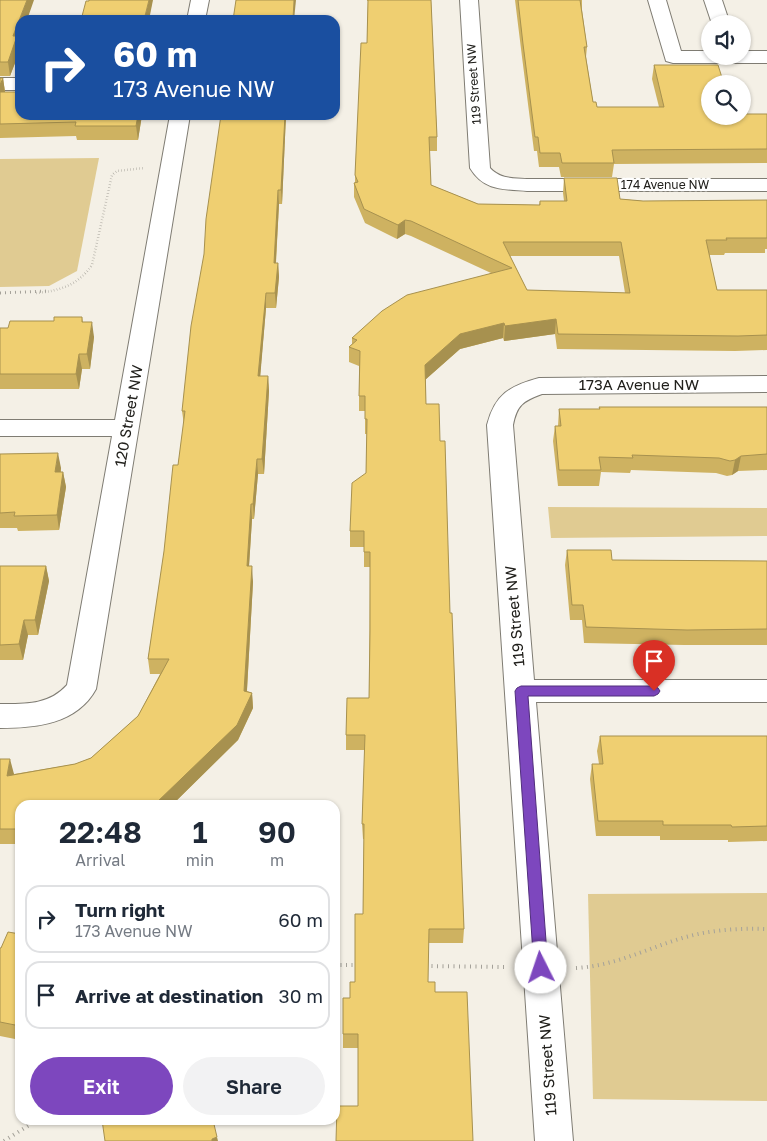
<!DOCTYPE html>
<html lang="en">
<head>
<meta charset="utf-8">
<style>
	:root { --surface:#fff; --page:#f2f2f3; --text:#1f2937; --muted:#747a83; --line:#e0e1e3; --accent:#7d47be }
	body { margin:0; font-family:"Golos Text",sans-serif; background:var(--page); color:var(--text); height:100vh; display:flex; flex-direction:column; font-size:19px; white-space:nowrap }
	* { box-sizing:border-box; margin:0 }
	p { font-size:16px; color:var(--muted) }
	.icon { flex:none; width:28px; height:28px; fill:none; stroke:currentColor; stroke-width:2; stroke-linecap:round; stroke-linejoin:round }
	.map { position:relative; flex:1; overflow:hidden }
	.side { position:absolute; left:15px; top:800px; width:325px; height:325px; display:flex; flex-direction:column; background:var(--surface); border-radius:15px; box-shadow:0 1px 4px #0004 }
	.side>* { flex:none }
	.banner { position:absolute; left:15px; top:15px; width:325px; height:105px; border-radius:15px; box-shadow:0 1px 4px #0004; background:#1a4fa0; color:#fff; overflow:hidden }
	.fabs { position:absolute; left:701px; top:15px; display:grid; gap:10px }
	.fabs a { display:grid; place-items:center; width:50px; height:50px; border-radius:50%; background:var(--surface); box-shadow:0 1px 4px #0004; font-size:25px }
	.pin { position:absolute; display:grid; place-items:center; width:42px; height:42px; color:#fff; margin:-51px -21px; border-radius:50% 50% 50% 0; rotate:-45deg; box-shadow:0 0 5px #0007 }
	.pin .icon { rotate:45deg }
	.me { position:absolute; width:55px; margin:-28px; rotate:356deg; stroke-linejoin:round; filter:drop-shadow(0 0 4px #0008) }
	.turn { display:flex; align-items:center; gap:18px; height:105px; padding:0 15px; font-size:22px }
	.turn .icon { width:65px; height:65px; stroke-width:2.5 }
	.turn b { display:block; font-size:35px; line-height:42px }
	.eta { display:flex; justify-content:space-evenly; align-items:center; height:85px; text-align:center }
	.eta b { font-size:30px; font-weight:600; line-height:35px }
	.action { display:flex; gap:10px; margin-top:auto; padding:10px 15px }
	.action a { flex:1; height:58px; border-radius:30px; background:var(--accent); color:#fff; font-size:20px; font-weight:600; line-height:58px; text-align:center }
	.action a+a { background:var(--page); color:var(--text) }
	ul { padding:0; list-style:none }
	li { display:flex; align-items:center; gap:15px; height:68px; margin:0 10px 8px; padding:0 5px; border:2px solid var(--line); border-radius:15px }
	li div { flex:1 }
	li b { display:block; font-size:19px }
	li em { font-style:normal }
	.map>svg:first-child { display:block }
</style>
</head>
<body>
<div class="map">
<svg width="767" height="1141" viewBox="0 0 767 1141">
	<rect width="100%" height="100%" fill="#f4f0e6"/>
	<g fill="#e0cb92">
		<polygon points="99,158 77,271 49,286 0,287 0,159"/>
		<polygon points="548,507 767,508 767,536 551,538"/>
		<polygon points="767,893 767,1101 593,1099 588,894"/>
	</g>
	<g fill="none" stroke-linecap="round" stroke-linejoin="round">
		<defs>
			<g id="minor">
				<polygon points="191,0 209,0 205,20 187,20"/>
				<path d="M 460,0 L 478,0 L 490,168 C 500,179 513,178 527,179 L 767,179 L 767,191 L 527,191 C 503,189 484,191 470,168 Z"/>
				<polygon points="648,0 666,0 681,51 710,51 710,56 742,56 742,51 767,51 767,63 673,63 666,61"/>
				<polygon points="704,0 722,0 730,24 712,24"/>
				<rect x="0" y="78" width="20" height="12"/>
				<path d="M 170,115 L 190,115 L 96,689 C 77,724 36,728 0,728 L 0,704 C 26,704 49,705 67,685 L 112,436 L 0,436 L 0,420 L 115,420 Z"/>
				<path d="M 767,376 L 767,392 L 542,394 C 523,401 517,405 513,425 L 534,680 L 767,680 L 767,702 L 536,702 L 573,1141 L 535,1141 L 487,425 C 495,394 510,386 539,378 Z"/>
			</g>
		</defs>
		<use href="#minor" stroke="#7f7c73" stroke-width="2"/>
		<path stroke="#a4a199" stroke-width="2.5" stroke-dasharray="0.5 2.5" stroke-linecap="butt" d="M 36,293 C 60,291 78,285 92,265 L 112,175 L 117,171 L 144,168"/>
		<polyline stroke="#a4a199" stroke-width="3" stroke-dasharray="1 4" stroke-linecap="butt" points="0,293 48,291"/>
		<g stroke="#a4a199" stroke-width="4" stroke-dasharray="1 4.5" stroke-linecap="butt">
			<polyline points="335,965 357,965"/>
			<polyline points="426,966 507,967"/>
			<path d="M 576,968 C 613,966 644,950 679,939 C 708,930 737,928 767,929"/>
			<polyline points="4,1141 37,1120"/>
		</g>
		<use href="#minor" fill="#fff" fill-rule="evenodd"/>
	</g>
	<g fill="#ceb261" fill-rule="evenodd">
		<polygon points="0,0 18,42 20,50 10,76 0,76"/>
		<path d="M 367,0 L 431,0 L 437,137 L 437,151 L 429,151 L 431,185 L 478,204 L 539,205 L 540,201 L 564,201 L 563,193 L 564,178 L 620,199 L 643,201 L 767,200 L 767,249 L 765,249 L 765,253 L 725,253 L 724,255 L 709,255 L 717,290 L 767,290 L 767,350 L 735,351 L 557,349 L 555,334 L 504,341 L 503,338 L 460,349 L 426,379 L 426,404 L 440,441 L 450,613 L 464,929 L 463,943 L 428,943 L 358,1106 L 358,1048 L 343,1048 L 343,1034 L 350,998 L 355,982 L 363,914 L 364,839 L 363,839 L 362,824 L 365,750 L 346,750 L 346,735 L 369,698 L 370,567 L 364,567 L 364,547 L 350,547 L 350,531 L 366,473 L 367,434 L 365,434 L 365,411 L 359,411 L 359,366 L 349,362 L 349,347 L 352,344 L 352,338 L 491,273 L 411,236 L 405,234 L 397,239 L 365,223 L 354,197 L 354,183 L 355,183 L 355,175 L 367,43 L 368,1 L 367,1 ZM 510,256 L 619,256 L 625,293 L 527,290 Z"/>
		<polygon points="515,0 582,0 582,10 587,47 586,57 593,102 597,107 659,107 652,79 654,65 710,116 767,114 767,163 614,164 612,177 561,177 559,167 539,167 537,151 534,151 522,57"/>
		<polygon points="0,78 3,78 5,92 20,115 142,115 138,140 77,140 76,136 0,138"/>
		<polygon points="286,115 282,204 279,204 276,263 278,263 279,277 276,308 266,308 260,376 268,376 269,391 264,474 258,474 254,519 252,519 249,566 253,582 247,691 252,693 253,708 238,740 172,805 20,805 20,844 0,844 0,759 14,774 75,764 91,758 138,716 160,674 150,674 148,659 178,465 184,425 182,411"/>
		<polygon points="82,317 83,322 94,337 90,369 82,369 79,389 0,389 0,328 8,328"/>
		<polygon points="599,407 767,407 767,470 738,471 732,475 727,476 716,473 631,470 630,473 601,472 599,486 558,486 553,441 555,426 558,426 559,409 599,409"/>
		<polygon points="0,454 61,468 61,472 63,472 66,487 59,530 18,531 17,528 0,528"/>
		<polygon points="567,550 612,560 767,561 767,645 684,645 584,643 582,620 570,620 565,565"/>
		<polygon points="0,566 46,566 49,581 38,635 28,635 23,660 0,660"/>
		<polygon points="600,736 767,736 767,841 728,842 728,840 660,840 660,836 596,836 590,779 592,764 599,764 597,751"/>
		<polygon points="20,934 20,1040 0,1036 0,948 1,948"/>
	</g>
	<g fill="#a7914f">
		<polygon points="27,0 34,0 27,20 20,20 20,38 18,42 20,50 10,76 8,62 13,36"/>
		<polygon points="149,0 153,0 149,20 144,20"/>
		<polygon points="294,0 296,0 294,20 293,20"/>
		<polygon points="3,78 5,92 0,104 0,85"/>
		<polygon points="138,115 142,115 138,140 136,126"/>
		<polygon points="285,115 286,115 282,204 281,190"/>
		<polygon points="278,190 279,204 275,277 274,263"/>
		<polygon points="405,220 405,234 397,239 398,225"/>
		<polygon points="278,263 279,277 276,308 275,293"/>
		<polygon points="266,293 266,308 259,391 258,376"/>
		<polygon points="556,319 555,334 504,341 505,326"/>
		<polygon points="92,322 94,337 90,369 87,354"/>
		<polygon points="504,323 503,338 460,349 425,380 425,365 460,334"/>
		<polygon points="79,354 82,369 79,389 76,374"/>
		<polygon points="268,376 269,391 264,474 262,459"/>
		<polygon points="58,453 61,468 58,487 55,472"/>
		<polygon points="741,456 738,471 732,475 735,460"/>
		<polygon points="257,459 258,474 254,519 253,504"/>
		<polygon points="63,472 66,487 59,530 57,515"/>
		<polygon points="251,504 252,519 248,582 247,566"/>
		<polygon points="46,566 49,581 38,635 35,620"/>
		<polygon points="252,566 253,582 246,706 252,693 253,708 238,740 172,805 154,805 244,691"/>
		<polygon points="24,620 28,635 23,660 19,644"/>
		<polygon points="10,759 14,774 11,791 7,776"/>
		<polygon points="217,1137 218,1141 212,1141 212,1139"/>
	</g>
	<g fill="#efcf71" stroke="#a7914f" fill-rule="evenodd">
		<polygon points="0,0 27,0 13,36 17,36 8,62 0,62"/>
		<polygon points="89,0 149,0 144,20 81,20 86,1 89,1"/>
		<polygon points="236,0 294,0 293,20 233,20"/>
		<path d="M 368,0 L 431,0 L 437,137 L 429,137 L 431,185 L 478,204 L 540,205 L 540,201 L 567,201 L 564,178 L 617,178 L 620,199 L 643,201 L 767,200 L 767,238 L 726,238 L 727,240 L 706,240 L 717,290 L 767,290 L 767,335 L 738,336 L 558,334 L 556,319 L 505,326 L 504,323 L 460,334 L 425,365 L 426,404 L 439,404 L 440,441 L 445,441 L 450,613 L 452,613 L 464,929 L 429,929 L 428,982 L 435,982 L 435,992 L 467,992 L 473,1141 L 336,1141 L 337,1106 L 358,1106 L 358,1034 L 343,1034 L 343,998 L 350,998 L 350,982 L 355,982 L 355,914 L 363,914 L 364,824 L 362,824 L 365,735 L 346,735 L 347,698 L 369,698 L 370,631 L 370,552 L 364,552 L 364,531 L 350,531 L 352,483 L 366,473 L 367,419 L 365,419 L 365,396 L 359,396 L 360,351 L 349,347 L 357,340 L 352,338 L 382,311 L 407,295 L 512,268 L 411,221 L 405,220 L 398,225 L 364,209 L 354,183 L 358,182 L 355,175 L 361,43 L 367,43 ZM 503,242 L 621,242 L 630,293 L 527,290 Z"/>
		<polygon points="518,0 580,0 587,47 584,47 593,102 596,102 597,107 664,107 654,65 718,65 724,84 710,84 710,116 742,116 742,114 767,114 767,149 612,150 614,163 562,163 560,153 540,153 538,137 535,137 523,44"/>
		<polygon points="0,78 3,78 0,85"/>
		<polygon points="0,92 20,92 20,115 138,115 136,126 75,126 76,122 0,124"/>
		<polygon points="221,115 285,115 281,190 278,190 274,263 278,263 275,293 266,293 258,376 268,376 262,459 257,459 253,504 251,504 247,566 252,566 244,691 252,693 237,725 154,805 20,805 20,842 18,829 0,829 0,759 10,759 7,776 75,764 91,758 138,716 169,659 148,659 164,551 173,465 178,465 185,411 182,411 191,326 204,254 206,219"/>
		<polygon points="54,317 82,317 82,322 92,322 87,354 79,354 76,374 0,374 0,328 8,328 10,321 54,321"/>
		<polygon points="599,407 767,407 767,454 741,456 735,460 730,461 719,458 632,455 633,458 599,457 601,470 559,470 555,426 561,426 559,409 600,409"/>
		<polygon points="58,453 55,472 63,472 57,515 14,516 15,512 0,513 0,454"/>
		<polygon points="567,550 611,550 612,560 767,561 767,629 687,630 586,627 583,605 572,605"/>
		<polygon points="0,566 46,566 35,620 24,620 19,644 0,645"/>
		<polygon points="600,736 767,736 767,826 732,827 731,825 663,825 663,821 598,821 592,764 603,764"/>
		<polygon points="8,932 20,934 20,1026 0,1022 0,948 1,948"/>
		<polygon points="102,1120 213,1120 217,1137 212,1139 212,1141 105,1141"/>
	</g>
	<polygon fill="#7d47be" stroke="#512e7c" points="521,686 654,686 658,688 660,691 658,694 654,696 528,696 548,968 546,972 541,974 536,972 534,968 515,691 517,688"/>
	<g text-anchor="middle" stroke-width="4.5" stroke-linejoin="round" paint-order="stroke">
		<g font-size="12" fill="#21201c" stroke="#fff">
			<text transform="translate(474 84) rotate(-94)" y="4">119 Street NW</text>
			<text x="665" y="189">174 Avenue NW</text>
		</g>
		<g font-size="15" fill="#21201c" stroke="#fff">
			<text x="639" y="390">173A Avenue NW</text>
			<text transform="translate(129 416) rotate(-80)" y="5">120 Street NW</text>
			<text transform="translate(515 616) rotate(-95)" y="5">119 Street NW</text>
			<text transform="translate(548 1065) rotate(-94)" y="5">119 Street NW</text>
		</g>
	</g>
</svg>
<div class="fabs">
<a><svg class="icon" aria-label="sound" viewBox="0 0 24 24"><path d="M4 9h4l5-4v14l-5-4H4zM17 9q2 3 0 6"/></svg></a>
<a><svg class="icon" aria-label="search" viewBox="0 0 24 24"><circle cx="10" cy="10" r="6"/><path d="M15 15l6 6"/></svg></a>
</div>
<div class="pin" style="left:654px;top:691px;background:#d93025"><svg class="icon" aria-label="arrive" viewBox="0 0 24 24"><path d="M6 21V4h12l-3 4 3 4H6"/></svg></div>
<svg class="me" style="left:541px;top:968px" viewBox="-20 -20 40 40"><circle r="19" fill="#fff"/><path d="M0-13L10 11 0 6-10 11z" fill="#7d47be"/></svg>
<div class="banner">
<div class="turn"><svg class="icon" aria-label="right" viewBox="0 0 24 24"><path d="M7 20v-9h11M14 6l5 5-5 5"/></svg><div><b>60 m</b>173 Avenue NW</div></div>
</div>
<section class="side">
<div class="eta">
<div><b>22:48</b><p>Arrival</p></div>
<div><b>1</b><p>min</p></div>
<div><b>90</b><p>m</p></div>
</div>
<ul>
<li><svg class="icon" aria-label="right" viewBox="0 0 24 24"><path d="M7 20v-9h11M14 6l5 5-5 5"/></svg><div><b>Turn right</b><p>173 Avenue NW</p></div><em>60 m</em></li>
<li><svg class="icon" aria-label="arrive" viewBox="0 0 24 24"><path d="M6 21V4h12l-3 4 3 4H6"/></svg><div><b>Arrive at destination</b></div><em>30 m</em></li>
</ul>
<div class="action"><a>Exit</a><a>Share</a></div>
</section>
</div>
</body>
</html>
